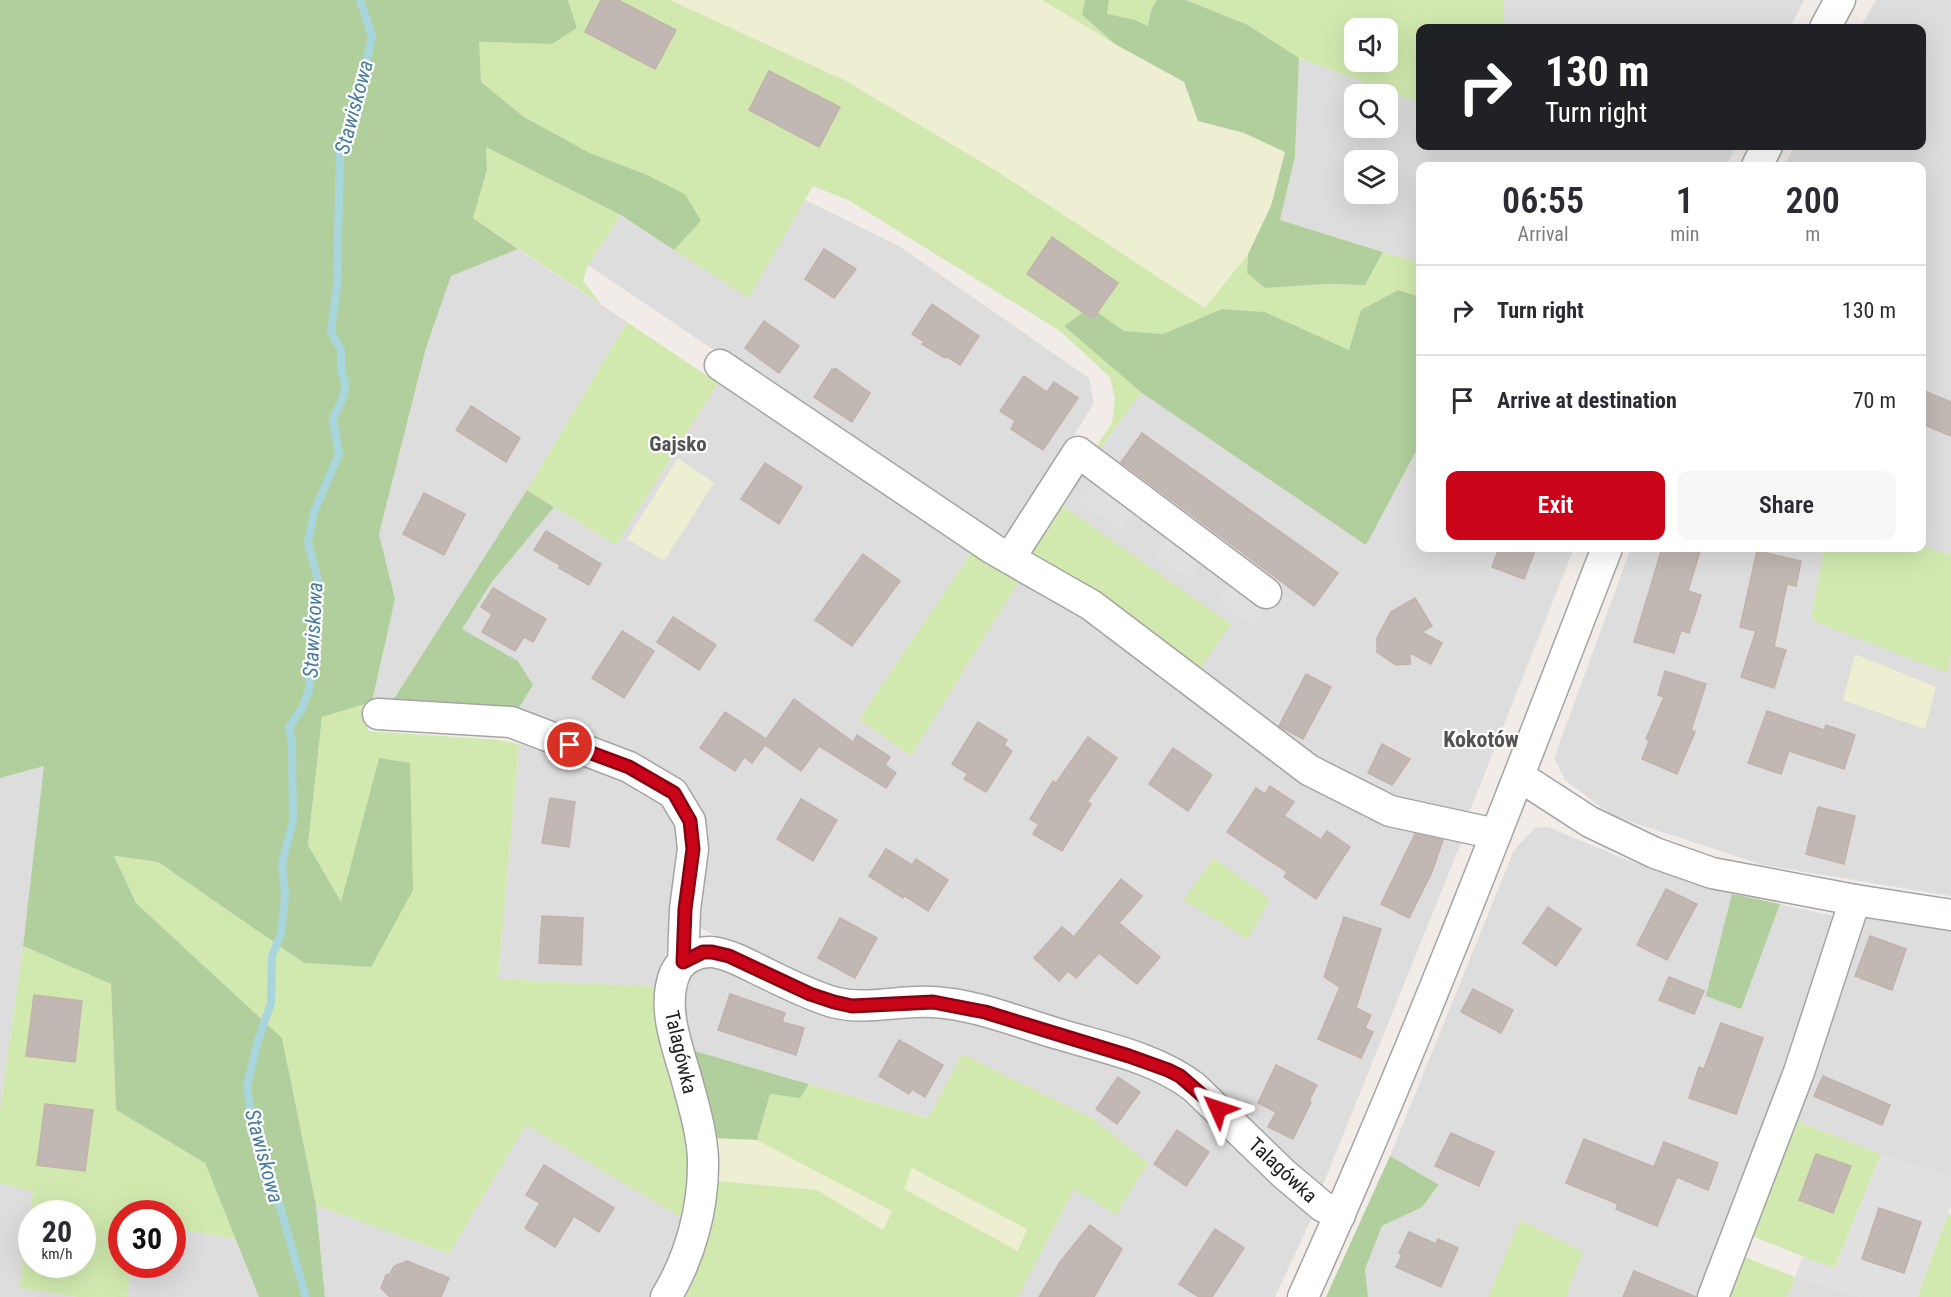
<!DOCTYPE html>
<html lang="en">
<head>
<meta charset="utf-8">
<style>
	:root { --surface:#fff; --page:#f7f7f7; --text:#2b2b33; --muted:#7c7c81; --line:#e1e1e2; --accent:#cb0519 }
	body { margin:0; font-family:"Roboto Condensed",sans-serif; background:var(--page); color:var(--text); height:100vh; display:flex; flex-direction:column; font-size:22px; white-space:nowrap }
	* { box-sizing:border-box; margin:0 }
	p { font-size:20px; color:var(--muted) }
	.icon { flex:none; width:33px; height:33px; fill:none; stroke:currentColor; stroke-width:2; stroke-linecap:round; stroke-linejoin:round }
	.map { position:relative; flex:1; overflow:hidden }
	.side { position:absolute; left:1416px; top:162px; width:510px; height:390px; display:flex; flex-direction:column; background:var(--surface); border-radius:12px; box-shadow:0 6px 24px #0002 }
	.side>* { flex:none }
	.banner { position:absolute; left:1416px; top:24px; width:510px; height:126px; border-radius:12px; box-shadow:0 6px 24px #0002; background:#202124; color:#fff; overflow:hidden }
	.tools { position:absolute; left:1344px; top:18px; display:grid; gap:12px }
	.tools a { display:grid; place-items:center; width:54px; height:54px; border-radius:12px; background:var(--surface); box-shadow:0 6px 24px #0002; font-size:30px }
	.speed { position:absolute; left:18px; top:1200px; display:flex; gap:12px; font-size:30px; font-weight:700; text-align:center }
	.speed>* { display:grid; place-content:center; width:78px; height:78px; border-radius:50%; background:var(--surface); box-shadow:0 6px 24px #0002; line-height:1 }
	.speed small { font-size:15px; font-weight:400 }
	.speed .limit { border:9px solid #d22; background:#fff; color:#111 }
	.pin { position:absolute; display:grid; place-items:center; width:51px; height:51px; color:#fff; margin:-26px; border:3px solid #fff; border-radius:50%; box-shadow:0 2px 6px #0007 }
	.me { position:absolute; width:66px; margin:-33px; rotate:312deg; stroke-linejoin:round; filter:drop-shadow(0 0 4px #0008) }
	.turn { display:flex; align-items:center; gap:21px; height:126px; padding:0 30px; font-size:27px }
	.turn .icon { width:78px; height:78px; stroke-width:2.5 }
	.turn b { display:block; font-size:42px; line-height:51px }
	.eta { display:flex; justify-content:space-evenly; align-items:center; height:102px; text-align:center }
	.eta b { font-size:36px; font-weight:600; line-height:42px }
	.button { display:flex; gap:12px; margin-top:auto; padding:12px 30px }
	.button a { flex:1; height:69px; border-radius:12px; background:var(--accent); color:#fff; font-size:24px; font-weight:600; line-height:69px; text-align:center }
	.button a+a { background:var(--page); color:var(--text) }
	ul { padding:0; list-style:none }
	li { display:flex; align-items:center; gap:18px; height:90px; padding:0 30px; border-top:2px solid var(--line) }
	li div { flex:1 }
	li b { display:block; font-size:22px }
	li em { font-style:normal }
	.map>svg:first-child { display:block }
</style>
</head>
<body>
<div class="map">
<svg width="1951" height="1297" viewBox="0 0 1951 1297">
	<rect width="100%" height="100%" fill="#f1ece7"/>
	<g fill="#dedddd" fill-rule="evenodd">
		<polygon points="1504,0 1804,0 1790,28 1504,28"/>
		<polygon points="1876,0 1951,0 1951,555 1922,547 1922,166 1783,166 1795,146 1922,146 1922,28 1860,28"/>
		<path d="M 1299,58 L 1420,103 L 1420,146 L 1735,146 L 1727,166 L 1420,166 L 1420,263 L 1280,220 L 1295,157 ZM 1354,94 L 1388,94 L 1388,128 L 1354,128 ZM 1354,160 L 1388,160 L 1388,194 L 1354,194 Z"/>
		<polygon points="805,200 899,246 1089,378 1094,403 1005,547 588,265 621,215 749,297"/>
		<polygon points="518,249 627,322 527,490 392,702 372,702 395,599 379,534 426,348 451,275"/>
		<polygon points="718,383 973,550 859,719 911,756 1021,578 1076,608 1191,693 1463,838 1322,1187 1305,1179 1191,1066 1138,1044 998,1000 938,986 870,999 780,971 701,928 692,910 709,833 694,799 646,766 517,711 533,685 518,661 461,629 491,583 554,507 616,545"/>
		<polygon points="1142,392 1366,544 1420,444 1420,548 1574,548 1469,813 1387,800 1313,762 1028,556 1079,468 1274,605 1280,598 1096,454"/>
		<polygon points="1631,548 1824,548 1811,620 1948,672 1951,653 1951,896 1763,865 1613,816 1565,780 1554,758"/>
		<polygon points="519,744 551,747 630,779 670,805 682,840 675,900 660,987 498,979"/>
		<polygon points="45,765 23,946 0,1111 0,778"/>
		<polygon points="1548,827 1627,860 1732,894 1839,917 1799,1048 1701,1297 1368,1297 1365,1269 1382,1226 1422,1207 1439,1186 1390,1156 1514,850 1535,828"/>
		<polygon points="1859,918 1951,929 1951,1177 1881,1154 1794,1120"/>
		<polygon points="713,964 943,1014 1159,1079 1177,1088 1280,1190 1315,1211 1275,1297 1018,1297 1074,1189 961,1055 929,1118 695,1051 679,1015 680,991 691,971"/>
		<polygon points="526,1125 682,1218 678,1244 652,1297 325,1297 316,1205 449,1254"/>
		<polygon points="0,1183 33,1191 19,1288 77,1297 0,1297"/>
		<polygon points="173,1228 236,1239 259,1297 127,1297 131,1265 172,1264"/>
		<polygon points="1795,1277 1861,1297 1787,1297"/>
	</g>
	<g fill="#eeeed3">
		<polygon points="670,0 1042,0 1115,44 1184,82 1198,122 1244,133 1285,152 1271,206 1248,254 1205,308 998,172 846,81"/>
		<polygon points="678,458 714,483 664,561 627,539"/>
		<polygon points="1855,654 1936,687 1925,729 1843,700"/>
		<polygon points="713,1138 757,1140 892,1211 883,1230 817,1190 715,1181"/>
		<polygon points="912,1168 1027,1229 1018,1251 903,1189"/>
	</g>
	<g fill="#d1e9af" fill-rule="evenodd">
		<polygon points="568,0 670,0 846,81 998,172 1205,308 1248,254 1247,273 1265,288 1326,284 1365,285 1383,252 1420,263 1420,297 1398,290 1349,350 1265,312 1222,309 1163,334 1124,331 1090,308 1064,326 1142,392 1096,454 1098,444 1112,423 1115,399 1110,377 1060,331 848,200 813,186 749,298 674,250 701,221 645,174 590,153 524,117 481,82 478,42 552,44 577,28"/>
		<polygon points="1042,0 1085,0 1083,16 1115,44"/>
		<polygon points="1109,0 1157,0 1151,10 1148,26 1107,14"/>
		<path d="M 1186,0 L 1504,0 L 1504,28 L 1420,28 L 1420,103 L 1299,58 L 1248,25 ZM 1354,28 L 1388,28 L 1388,62 L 1354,62 Z"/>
		<polygon points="486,146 621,215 588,265 583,281 601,304 473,218 487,170"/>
		<polygon points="627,322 718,383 616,545 527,490"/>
		<polygon points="1059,503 1231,624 1198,672 1028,556"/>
		<polygon points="1922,547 1951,555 1951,653 1948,673 1811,620 1824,548"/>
		<polygon points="973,550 1021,578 911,756 859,719"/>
		<polygon points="372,702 367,731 499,740 519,744 498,979 660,987 660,1047 684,1118 693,1178 682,1218 526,1125 449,1254 316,1205 282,1038 136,903 114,856 158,862 304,963 371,967 379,758 341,903 308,845 322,717"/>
		<polygon points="1214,858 1270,899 1248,939 1183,900"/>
		<path d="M 23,946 L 111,984 L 116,1110 L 205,1163 L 236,1239 L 173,1228 L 172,1214 L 122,1214 L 122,1264 L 131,1265 L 127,1297 L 77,1297 L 19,1288 L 33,1192 L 0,1183 L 0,1111 ZM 32,1214 L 82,1214 L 82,1264 L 32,1264 Z"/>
		<path d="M 962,1054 L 1092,1118 L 1148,1163 L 1116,1215 L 1074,1189 L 1018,1297 L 680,1297 L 715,1181 L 817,1190 L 883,1230 L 892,1211 L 757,1140 L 770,1094 L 799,1097 L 809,1084 L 928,1118 ZM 912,1168 L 1027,1229 L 1018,1251 L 904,1189 Z"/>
		<polygon points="1794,1120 1881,1154 1834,1269 1745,1233"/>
		<polygon points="1948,1214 1951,1215 1951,1297 1917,1297"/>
		<polygon points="1520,1220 1583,1252 1566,1297 1488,1297"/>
		<polygon points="1737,1254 1795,1277 1787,1297 1721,1297"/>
	</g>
	<g fill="#b1cf9d">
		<polygon points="0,0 568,0 577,28 552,44 479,42 481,82 524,117 590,153 645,174 685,194 701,221 674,250 621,215 486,147 487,170 473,218 518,249 451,276 426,348 379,534 395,599 372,702 322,717 308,845 341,902 379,758 410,763 413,890 371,967 304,963 158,862 114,856 136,903 282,1038 316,1205 325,1297 259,1297 205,1163 116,1110 111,984 23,946 44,766 0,778"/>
		<polygon points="1085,0 1109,0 1107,14 1135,20 1148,26 1151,10 1157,0 1186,0 1248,25 1299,58 1295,157 1280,220 1383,252 1365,285 1326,284 1265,288 1247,273 1248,254 1271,206 1285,152 1244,133 1198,121 1184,82 1115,44 1082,15"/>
		<polygon points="1398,290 1420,297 1420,444 1366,545 1142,393 1064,326 1090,307 1124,331 1163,334 1222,309 1265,312 1349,350 1361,310"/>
		<polygon points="527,490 554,507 491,583 462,629 518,661 533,685 517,711 392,702"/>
		<polygon points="1732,894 1780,904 1741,1009 1706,996"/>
		<polygon points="695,1051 809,1084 800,1098 770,1094 757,1140 713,1138"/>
		<polygon points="1390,1156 1439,1185 1422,1207 1382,1226 1365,1269 1368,1297 1326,1297"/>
	</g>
	<g fill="#e0e0e0">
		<polygon points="1093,482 1134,512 1120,531 1079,501"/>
		<polygon points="1168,536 1203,562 1189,580 1155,555"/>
		<polygon points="1231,581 1267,608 1253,627 1217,600"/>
		<polygon points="1881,1154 1951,1177 1951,1205 1917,1297 1861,1297 1795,1277 1802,1257 1835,1268"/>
	</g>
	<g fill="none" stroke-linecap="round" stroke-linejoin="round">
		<polyline stroke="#a9d6dd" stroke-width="8" points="306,1297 268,1165 253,1128 247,1086 258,1040 271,1003 272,956 281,934 285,895 282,863 293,821 292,743 289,727 301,710 309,690 319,584 308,543 314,512 339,454 333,419 344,395 345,383 341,370 341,350 331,332 337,285 340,152 359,96 372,36 360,0"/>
	</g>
	<g fill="#c1b8b3" stroke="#c2b2aa" stroke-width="1.5">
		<polygon points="601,0 618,0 676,30 655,69 585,32"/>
		<polygon points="769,71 840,107 819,147 749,110"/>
		<polygon points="1052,237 1118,283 1093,319 1027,274"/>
		<polygon points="824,249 856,269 834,298 805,279"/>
		<polygon points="932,304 979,336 960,365 946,356 945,358 922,344 924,342 912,334"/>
		<polygon points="764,321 799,346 779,373 745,348"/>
		<polygon points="835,368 870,393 852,422 814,397 832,369 834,370"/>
		<polygon points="1024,376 1047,392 1054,382 1078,398 1043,450 1011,429 1015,421 1000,411"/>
		<polygon points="1922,390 1951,402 1951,436 1922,424"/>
		<polygon points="471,406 520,438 506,462 456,430"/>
		<polygon points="1142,433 1338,573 1314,606 1121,462"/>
		<polygon points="765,463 802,487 779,524 741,499"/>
		<polygon points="424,493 465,514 444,555 403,534"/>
		<polygon points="546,531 601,564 589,585 559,568 560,565 534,550"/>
		<polygon points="1499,548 1536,548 1524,579 1492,567"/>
		<polygon points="1662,548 1701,548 1688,591 1701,595 1689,633 1681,630 1674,653 1634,642"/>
		<polygon points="1757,551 1801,561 1796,586 1787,584 1774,647 1786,650 1774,688 1741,677 1756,631 1740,627"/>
		<polygon points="863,554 900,581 852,646 815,620"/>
		<polygon points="493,588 546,619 533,642 524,637 515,651 482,632 492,614 481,607"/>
		<polygon points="1415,598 1432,626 1422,632 1442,643 1431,664 1410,653 1410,664 1396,665 1377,652 1377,638 1391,612"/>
		<polygon points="673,617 716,645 699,670 657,642"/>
		<polygon points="622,631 654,651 624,698 592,678"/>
		<polygon points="1665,671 1706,684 1691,730 1695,732 1677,774 1642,759 1649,741 1646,739 1664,697 1658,695"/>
		<polygon points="1306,674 1331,687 1303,739 1279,726"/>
		<polygon points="794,699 853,742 857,735 890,757 885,765 896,773 886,788 819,746 801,771 765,745 752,763 744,757 735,771 700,748 725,712 766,739"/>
		<polygon points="1767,711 1824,730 1826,725 1855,735 1844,769 1789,751 1781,774 1748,763"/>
		<polygon points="978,722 1007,740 1004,745 1012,751 986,792 964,779 968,774 952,764"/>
		<polygon points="1088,737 1117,758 1087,802 1091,804 1062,851 1033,834 1039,824 1030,819 1053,781 1056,783"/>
		<polygon points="1382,744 1410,759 1392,785 1368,773"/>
		<polygon points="1173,748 1212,775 1188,811 1149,784"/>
		<polygon points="1270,786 1294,802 1284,816 1321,840 1327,831 1350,847 1316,899 1284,877 1287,872 1227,832 1256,788 1265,794"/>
		<polygon points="550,798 575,802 569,847 542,843"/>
		<polygon points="801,799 837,820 813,861 777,839"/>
		<polygon points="1818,807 1855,816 1844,864 1806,854"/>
		<polygon points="1415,834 1443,840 1432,872 1409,918 1381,904"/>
		<polygon points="886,849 912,865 916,859 948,880 928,911 905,896 903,898 869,876"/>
		<polygon points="1121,879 1142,896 1119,923 1160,957 1137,984 1099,953 1076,978 1068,971 1059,981 1034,958 1062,927 1074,937"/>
		<polygon points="1666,889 1697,904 1667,960 1637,945"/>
		<polygon points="1548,907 1581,929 1556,966 1523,943"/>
		<polygon points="542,916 583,918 581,965 539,963"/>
		<polygon points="1344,917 1381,929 1356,1008 1371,1015 1365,1028 1373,1032 1361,1058 1318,1039 1340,987 1324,977"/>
		<polygon points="840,918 877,938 855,978 818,958"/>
		<polygon points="1870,936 1906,949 1892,990 1855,976"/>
		<polygon points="1669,977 1704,991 1694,1014 1659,1000"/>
		<polygon points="1473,989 1513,1010 1501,1033 1461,1012"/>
		<polygon points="730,994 785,1013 782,1022 804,1028 796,1055 718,1030"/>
		<polygon points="34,995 82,1001 75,1062 26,1056"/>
		<polygon points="1721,1023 1763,1038 1736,1114 1689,1098 1699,1067 1704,1069"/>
		<polygon points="899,1040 943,1065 925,1097 912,1089 909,1094 879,1076"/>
		<polygon points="1276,1065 1317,1085 1309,1101 1311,1102 1293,1139 1268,1127 1276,1112 1258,1103"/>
		<polygon points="1823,1076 1890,1105 1882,1125 1814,1096"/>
		<polygon points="1118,1077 1140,1092 1117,1124 1096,1109"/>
		<polygon points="45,1104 93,1110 85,1171 37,1165"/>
		<polygon points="1177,1130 1209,1152 1186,1186 1154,1164"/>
		<polygon points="1451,1133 1494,1152 1479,1186 1435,1166"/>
		<polygon points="1584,1139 1654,1167 1664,1142 1718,1163 1708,1190 1677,1177 1657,1226 1616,1209 1618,1204 1566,1183"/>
		<polygon points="1816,1154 1851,1166 1833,1213 1799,1200"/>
		<polygon points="544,1165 614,1208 599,1232 574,1216 555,1247 525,1228 540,1203 526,1195"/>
		<polygon points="1879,1208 1921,1222 1904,1273 1862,1259"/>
		<polygon points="1090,1225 1122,1249 1094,1297 1039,1297 1060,1262"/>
		<polygon points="1215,1229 1244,1248 1212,1297 1199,1297 1179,1284"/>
		<polygon points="1409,1232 1436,1244 1438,1239 1458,1248 1441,1287 1396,1267 1402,1255 1399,1253"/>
		<polygon points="407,1261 449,1278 441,1297 390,1297 381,1288 386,1275 390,1274 394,1266"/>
		<polygon points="1634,1271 1696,1297 1623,1297"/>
	</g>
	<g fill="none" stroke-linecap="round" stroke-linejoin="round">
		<defs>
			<g id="minor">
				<polyline points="1825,28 1840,0"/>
				<polyline points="1757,166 1767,146"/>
				<polyline points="720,365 993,549 1091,605 1309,770 1390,811 1496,834"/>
				<polyline points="1010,558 1078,452 1266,593"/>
				<polyline points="378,714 511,722 629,767 673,793 690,821 693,849 685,909 683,962"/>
				<polyline points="1519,776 1590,822 1655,853 1712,873 1855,900 1951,915"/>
				<path d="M 666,1297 C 691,1256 704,1206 703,1159 C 702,1135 695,1110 689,1088 C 680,1052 660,1010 675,973 C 681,959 698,951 712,952 C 727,954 741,961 755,968 C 780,980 806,994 833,1002 C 866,1011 899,1000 932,1002 C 974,1004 1015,1021 1055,1033 C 1101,1047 1155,1057 1194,1087 L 1284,1174 L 1322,1206 L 1340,1215"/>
				<path d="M 1303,1297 C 1414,1051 1510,799 1607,548"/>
				<polyline points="1713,1297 1799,1072 1855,900"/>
			</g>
		</defs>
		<use href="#minor" stroke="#a4a4a4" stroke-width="33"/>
		<use href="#minor" stroke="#fff" stroke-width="30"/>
	</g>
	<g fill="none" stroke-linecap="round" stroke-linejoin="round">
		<defs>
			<polyline id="route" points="570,745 629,767 674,793 690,821 693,849 685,909 683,962 703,952 712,952 729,956 810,994 834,1002 852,1006 933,1002 985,1012 1129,1056 1168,1070 1180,1076 1218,1109"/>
		</defs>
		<use href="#route" stroke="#840310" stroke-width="15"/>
		<use href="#route" stroke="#cb0519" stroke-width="10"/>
	</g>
	<g text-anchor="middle" stroke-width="4.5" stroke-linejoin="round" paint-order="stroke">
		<g font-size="20" fill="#202020" stroke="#fff">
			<text transform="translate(681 1052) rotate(77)" y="7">Talagówka</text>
			<text transform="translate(1283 1170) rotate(43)" y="7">Talagówka</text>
		</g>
		<g font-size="21" font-style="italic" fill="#487c9e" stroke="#fff">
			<text transform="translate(354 107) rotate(-75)" y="7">Stawiskowa</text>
			<text transform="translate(313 630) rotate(-87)" y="7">Stawiskowa</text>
			<text transform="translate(264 1156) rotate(75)" y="7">Stawiskowa</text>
		</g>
		<g font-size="21" font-weight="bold" fill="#535353" stroke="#fff">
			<text x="678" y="451">Gajsko</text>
		</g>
		<g font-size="22" font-weight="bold" fill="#535353" stroke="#fff">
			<text x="1481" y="747">Kokotów</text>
		</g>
	</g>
</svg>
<div class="tools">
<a><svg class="icon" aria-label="sound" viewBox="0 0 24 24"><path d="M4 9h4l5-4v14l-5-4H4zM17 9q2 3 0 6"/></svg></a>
<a><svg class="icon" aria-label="search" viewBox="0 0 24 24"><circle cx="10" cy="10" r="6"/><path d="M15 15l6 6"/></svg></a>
<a><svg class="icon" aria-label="layers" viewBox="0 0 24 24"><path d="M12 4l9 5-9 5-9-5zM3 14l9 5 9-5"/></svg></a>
</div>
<div class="speed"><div>20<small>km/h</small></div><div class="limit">30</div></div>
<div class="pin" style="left:570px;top:745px;background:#d93025"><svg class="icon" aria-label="arrive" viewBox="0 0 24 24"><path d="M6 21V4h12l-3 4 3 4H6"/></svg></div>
<svg class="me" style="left:1218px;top:1109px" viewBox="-20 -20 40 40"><path d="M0-17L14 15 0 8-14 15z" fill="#cb0519" stroke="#fff" stroke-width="4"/></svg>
<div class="banner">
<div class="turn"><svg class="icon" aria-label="right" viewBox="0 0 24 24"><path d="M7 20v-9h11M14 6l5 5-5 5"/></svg><div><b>130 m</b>Turn right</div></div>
</div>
<section class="side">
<div class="eta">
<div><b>06:55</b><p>Arrival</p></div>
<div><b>1</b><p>min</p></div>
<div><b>200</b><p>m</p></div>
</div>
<ul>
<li><svg class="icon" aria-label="right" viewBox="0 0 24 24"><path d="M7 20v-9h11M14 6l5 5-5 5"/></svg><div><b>Turn right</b></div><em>130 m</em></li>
<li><svg class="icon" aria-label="arrive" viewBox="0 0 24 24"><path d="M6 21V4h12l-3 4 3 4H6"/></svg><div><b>Arrive at destination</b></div><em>70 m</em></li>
</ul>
<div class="button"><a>Exit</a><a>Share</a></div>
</section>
</div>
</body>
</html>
